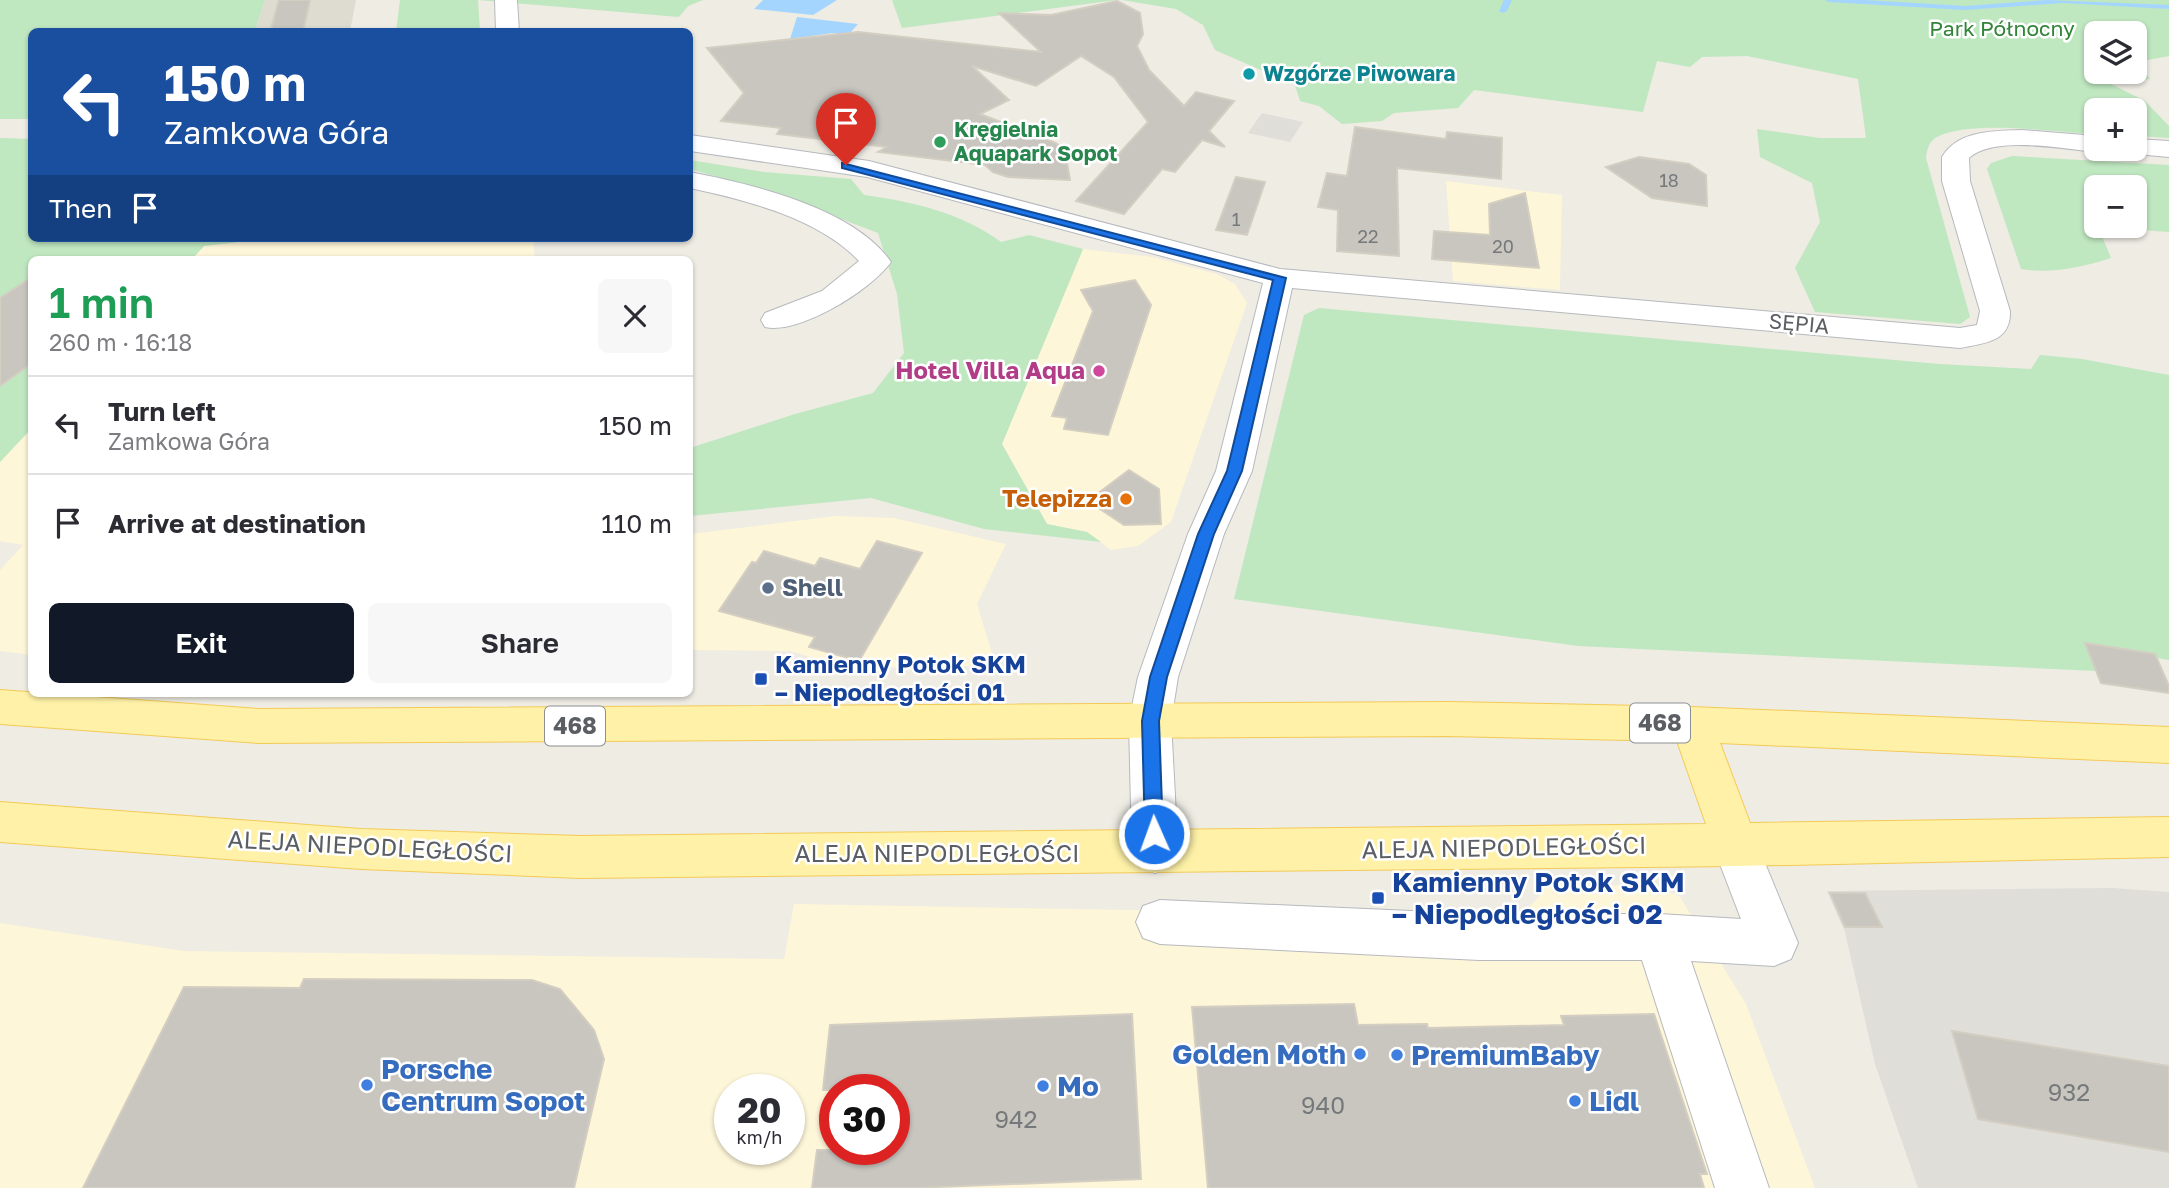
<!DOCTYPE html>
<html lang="en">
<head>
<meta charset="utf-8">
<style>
	:root { --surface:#fff; --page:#f7f7f7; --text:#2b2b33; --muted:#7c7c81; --line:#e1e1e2; --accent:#111827 }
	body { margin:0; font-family:"Golos Text",sans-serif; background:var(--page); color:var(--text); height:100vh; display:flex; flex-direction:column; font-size:26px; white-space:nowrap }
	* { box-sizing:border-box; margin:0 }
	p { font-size:23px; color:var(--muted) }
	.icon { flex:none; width:38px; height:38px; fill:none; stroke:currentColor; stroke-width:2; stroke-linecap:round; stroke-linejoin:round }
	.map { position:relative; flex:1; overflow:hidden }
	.details { position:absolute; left:28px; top:256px; width:665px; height:441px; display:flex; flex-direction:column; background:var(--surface); border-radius:10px; box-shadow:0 2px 5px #0004 }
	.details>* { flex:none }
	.top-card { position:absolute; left:28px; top:28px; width:665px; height:214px; border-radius:10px; box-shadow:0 2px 5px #0004; background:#1a4fa0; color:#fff; overflow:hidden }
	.fabs { position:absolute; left:2084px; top:21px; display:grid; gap:14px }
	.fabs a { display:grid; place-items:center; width:63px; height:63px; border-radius:10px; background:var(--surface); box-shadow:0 2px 5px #0004; font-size:35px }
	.speed { position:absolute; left:714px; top:1074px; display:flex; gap:14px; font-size:35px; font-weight:700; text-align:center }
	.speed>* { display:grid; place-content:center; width:91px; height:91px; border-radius:50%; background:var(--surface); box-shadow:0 2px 5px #0004; line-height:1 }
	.speed small { font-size:18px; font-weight:400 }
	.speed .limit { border:10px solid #d22; background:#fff; color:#111 }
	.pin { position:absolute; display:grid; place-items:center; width:60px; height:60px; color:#fff; margin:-72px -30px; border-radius:50% 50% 50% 0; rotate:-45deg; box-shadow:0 0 7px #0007 }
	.pin .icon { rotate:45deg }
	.me { position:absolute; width:77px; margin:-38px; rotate:358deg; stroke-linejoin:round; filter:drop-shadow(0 0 5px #0008) }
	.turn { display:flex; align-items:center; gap:24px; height:147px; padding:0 21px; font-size:32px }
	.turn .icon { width:91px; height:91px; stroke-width:2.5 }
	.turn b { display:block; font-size:49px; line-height:60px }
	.then { display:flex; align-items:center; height:66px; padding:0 21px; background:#0003; gap:14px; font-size:26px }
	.round { display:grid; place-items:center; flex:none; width:74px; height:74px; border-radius:10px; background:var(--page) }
	.summary { display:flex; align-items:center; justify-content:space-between; height:119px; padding:0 21px }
	h1 { font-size:42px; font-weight:600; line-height:52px; color:#1e9e55 }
	.action { display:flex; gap:14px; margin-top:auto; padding:14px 21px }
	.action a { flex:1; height:80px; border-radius:10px; background:var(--accent); color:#fff; font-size:28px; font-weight:600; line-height:80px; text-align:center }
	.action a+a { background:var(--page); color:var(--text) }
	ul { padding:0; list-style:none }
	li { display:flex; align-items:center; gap:21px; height:98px; padding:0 21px; border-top:2px solid var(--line) }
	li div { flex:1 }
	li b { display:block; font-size:26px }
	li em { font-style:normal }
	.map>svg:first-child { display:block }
</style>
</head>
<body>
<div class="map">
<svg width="2169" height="1188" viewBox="0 0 2169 1188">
	<rect width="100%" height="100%" fill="#eeece3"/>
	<g fill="#fef6d8" fill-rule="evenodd">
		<polygon points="1446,181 1562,195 1560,290 1453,281"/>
		<polygon points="248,238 533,238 535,259 192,259 204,246 247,241"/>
		<polygon points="1083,249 1152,257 1217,274 1235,284 1247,303 1171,522 1138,546 1111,550 1087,532 1047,524 1002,444"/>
		<polygon points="31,429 31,655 0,651 0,570 23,545 0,541 0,462"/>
		<polygon points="836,516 894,518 1006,544 977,604 996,666 848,668 790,651 690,650 690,534"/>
		<path d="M 1657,885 L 1680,897 L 1746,1004 L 1815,1188 L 0,1188 L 0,923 L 184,951 L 784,959 L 794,904 L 1520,917 L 1548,886 ZM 730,1090 L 789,1090 L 789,1150 L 730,1150 ZM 835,1090 L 894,1090 L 894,1150 L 835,1150 Z"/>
	</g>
	<g fill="#dfded8">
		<polygon points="1262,113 1303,122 1290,142 1248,133"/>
		<polygon points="2112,888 2169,892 2169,1188 1918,1188 1875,1064 1845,932 1827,891"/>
	</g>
	<polygon fill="#dedbd1" points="265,0 356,0 350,31 255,32"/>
	<g fill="#bfe7c0" fill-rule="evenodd">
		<polygon points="0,0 265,0 255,31 32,32 31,119 0,119"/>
		<polygon points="400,0 703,0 688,6 679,17 478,0 480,31 396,32"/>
		<polygon points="892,0 1117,0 902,28"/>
		<path d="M 1122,0 L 2169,0 L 2169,56 L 2137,62 L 2150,79 L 2109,83 L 2145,101 L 2169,126 L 2169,138 L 2135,136 L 2135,110 L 2096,110 L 2096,134 C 2056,132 1974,120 1939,136 C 1929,140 1927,149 1926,158 L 1970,317 L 1960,324 L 1815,312 L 1795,268 L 1820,222 L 1812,183 L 1760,157 L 1757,129 L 1820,138 L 1866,138 L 1858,79 L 1747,56 L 1702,57 L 1690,67 L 1657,61 L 1643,112 L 1474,90 L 1458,108 L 1394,113 L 1382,121 L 1342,124 L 1319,106 L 1300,101 L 1295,85 L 1215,50 L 1203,25 L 1176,9 ZM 2096,33 L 2135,33 L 2135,72 L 2096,72 Z"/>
		<polygon points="0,138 31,139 32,238 248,238 247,241 204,246 192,259 32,259 31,429 0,462"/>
		<path d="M 2012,156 L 2169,165 L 2169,232 L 2098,227 L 2111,258 C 2083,267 2051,274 2021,269 L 1987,169 L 1991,163 ZM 2096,187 L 2135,187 L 2135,226 L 2096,226 Z"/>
		<path d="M 690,160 L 764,172 L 851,179 L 864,195 C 913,202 960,212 1001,242 L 1029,235 L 1083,249 L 1002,444 L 1047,524 L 1087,532 L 1101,542 L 984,529 L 871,498 L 690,516 L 690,448 L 795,414 L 873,393 L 904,353 L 897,294 L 878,233 L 773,193 L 690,169 Z"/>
		<polygon points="1319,308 1939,364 2031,369 2040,355 2082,359 2169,375 2169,660 2157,658 2155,654 2086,643 2096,671 1578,646 1234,599 1304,315"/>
	</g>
	<g fill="#a3d5ff">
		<polygon points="763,0 837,0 813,15 754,9"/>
		<polygon points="797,17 858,24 848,35 832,33 790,39"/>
	</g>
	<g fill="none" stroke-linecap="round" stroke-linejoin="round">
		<g fill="#a3d5ff" fill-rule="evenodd">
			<polygon points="1504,0 1512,0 1507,11 1503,13 1499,11"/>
			<polygon points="1825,0 1865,0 1965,6 2047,0 2169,5 2169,9 2063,3 1965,10 1829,2"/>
		</g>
	</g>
	<g fill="#c9c6c0" stroke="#d3cec1" stroke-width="2">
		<polygon points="279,0 310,0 303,32 270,32"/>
		<polygon points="1117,1 1140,13 1143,34 1137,46 1149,70 1184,106 1196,92 1234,101 1209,131 1225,147 1202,140 1175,172 1162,169 1124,214 1076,201 1148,122 1114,77 1081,56 1036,86 972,66 1009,100 980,114 1056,143 1065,151 1070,180 1008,177 993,172 985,165 878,152 887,147 777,134 781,128 721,121 744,93 707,48 858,32 1041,52 999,13 1051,15"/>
		<polygon points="1355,127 1446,139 1447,132 1502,138 1501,179 1397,168 1399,256 1337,251 1338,210 1318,207 1327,173 1347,176"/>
		<polygon points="1639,157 1689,164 1706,175 1707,206 1652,198 1606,167"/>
		<polygon points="1236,177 1265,182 1247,235 1216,230"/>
		<polygon points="1525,193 1539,268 1432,259 1434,231 1490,235 1489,204"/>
		<polygon points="32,277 32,363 0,386 0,298"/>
		<polygon points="1135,280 1151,305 1108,435 1064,429 1067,418 1052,416 1093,311 1081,290"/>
		<polygon points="1129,470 1159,489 1161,524 1124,525 1088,501"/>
		<polygon points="877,541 922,553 859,661 809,647 815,637 719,611 752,562 756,563 764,551 815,566 820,558 860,569"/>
		<polygon points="2085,643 2155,654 2169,686 2169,693 2101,683"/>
		<polygon points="1830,893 1865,893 1882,927 1845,927"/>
		<polygon points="304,979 532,980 560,989 594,1030 604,1059 574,1188 83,1188 184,987 300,988"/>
		<polygon points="1354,1004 1358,1025 1427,1024 1428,1028 1564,1025 1561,1016 1654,1014 1707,1174 1700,1174 1704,1188 1208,1188 1192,1007"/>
		<polygon points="1132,1014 1141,1179 912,1188 812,1188 817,1150 894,1150 894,1090 823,1090 830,1025"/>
		<polygon points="1952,1031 2169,1066 2169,1152 1978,1119"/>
	</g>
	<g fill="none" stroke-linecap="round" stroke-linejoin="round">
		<defs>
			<g id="minor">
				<polygon points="495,0 517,0 519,32 496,32"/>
				<path d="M 2022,130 L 2096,136 L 2096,149 L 2106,149 L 2096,152 C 2063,149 1994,135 1969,158 L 1970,181 L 2010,311 C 2011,342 1985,343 1960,348 L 1292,288 L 1252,471 L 1224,534 L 1178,677 L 1171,721 L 1178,853 L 1171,867 L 1155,873 L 1139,867 L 1132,853 L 1129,721 L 1138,677 L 1188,534 L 1216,471 L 1263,283 L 867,177 L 690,151 L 690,135 L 869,161 L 1280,269 L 1960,328 L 1977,325 L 1980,311 L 1942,181 L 1942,157 C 1958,130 1994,131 2022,130 Z"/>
				<polygon points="2135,139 2169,141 2169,157 2126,153 2123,149 2135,149"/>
				<path d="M 690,172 C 751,184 854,208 891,262 C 871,290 799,335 765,327 L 761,320 L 765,313 L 822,291 L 859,261 C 818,218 746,200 690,188 Z"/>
				<polygon points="1736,826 1752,832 1798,943 1791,959 1774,966 1691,961 1769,1188 1715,1188 1642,960 1479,960 1160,944 1143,938 1136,922 1143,906 1160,900 1479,914 1659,914 1741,919 1713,846 1720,832"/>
			</g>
			<polygon id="major" points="0,690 258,709 1449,702 1692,707 2169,727 2169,763 1720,743 1750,823 2169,817 2169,857 1736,866 580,878 361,869 0,842 0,802 361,829 580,836 1706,824 1677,741 1449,736 258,743 0,724"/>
		</defs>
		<use href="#minor" stroke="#b6b9be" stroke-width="2"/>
		<use href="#major" stroke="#f4ca56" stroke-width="2"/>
		<use href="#minor" fill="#fff" fill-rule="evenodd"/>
		<use href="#major" fill="#fff2a8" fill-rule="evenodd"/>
	</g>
	<polygon fill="#1a73e8" stroke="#114b97" stroke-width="2" points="842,163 1286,278 1242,471 1214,534 1167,677 1159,721 1163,834 1161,840 1154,842 1147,840 1145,834 1142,721 1150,677 1198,534 1227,471 1273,280 842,168"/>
	<circle fill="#0f9aa8" stroke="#fff" stroke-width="2.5" cx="1249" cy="74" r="7"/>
	<circle fill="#2e9e5b" stroke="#fff" stroke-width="2.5" cx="940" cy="142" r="7"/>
	<circle fill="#d1479c" stroke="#fff" stroke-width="2.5" cx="1099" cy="371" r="7"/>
	<circle fill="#e8710a" stroke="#fff" stroke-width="2.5" cx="1126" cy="499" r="7"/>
	<circle fill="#5c6f8a" stroke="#fff" stroke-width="2.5" cx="768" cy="588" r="7"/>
	<g fill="#1a4fb4" stroke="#fff" stroke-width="2.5">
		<rect x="754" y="672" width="14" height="14" rx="3.5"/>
		<rect x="1371" y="891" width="14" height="14" rx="3.5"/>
	</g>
	<g fill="#3f7fe0" stroke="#fff" stroke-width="2.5">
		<circle cx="1360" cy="1054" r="7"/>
		<circle cx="1397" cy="1055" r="7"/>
		<circle cx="367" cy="1085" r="7"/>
		<circle cx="1043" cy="1086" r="7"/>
		<circle cx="1575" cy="1101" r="7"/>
	</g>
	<g text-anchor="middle" stroke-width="5" stroke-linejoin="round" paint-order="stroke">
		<g font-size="18" fill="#76797b">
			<text x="1669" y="187">18</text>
			<text x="1236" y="226">1</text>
			<text x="1368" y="243">22</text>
			<text x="1503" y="253">20</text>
		</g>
		<g font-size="21" fill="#328438" stroke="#fff">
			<text x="2002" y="36">Park Północny</text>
		</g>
		<g font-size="21" font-weight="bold" fill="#0d838f" stroke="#fff" text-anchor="start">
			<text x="1263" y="81">Wzgórze Piwowara</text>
		</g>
		<g font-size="21" font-weight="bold" fill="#27864d" stroke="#fff" text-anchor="start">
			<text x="954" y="137">Kręgielnia<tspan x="954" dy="24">Aquapark Sopot</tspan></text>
		</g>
		<g font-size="21" fill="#5b5f64" stroke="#fff">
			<text transform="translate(1799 324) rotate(5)" y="7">SĘPIA</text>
		</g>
		<g fill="#fff" stroke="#8c8f92" stroke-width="2">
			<rect x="1630" y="703.5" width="60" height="39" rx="5"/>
			<rect x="545" y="706.5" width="60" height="39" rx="5"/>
		</g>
		<g font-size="23" font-weight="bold" fill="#5b5f64">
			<text x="1660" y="731">468</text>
			<text x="575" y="734">468</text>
		</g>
		<g font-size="24" font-weight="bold" fill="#b23c85" stroke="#fff" text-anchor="end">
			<text x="1085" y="379">Hotel Villa Aqua</text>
		</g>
		<g font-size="24" font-weight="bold" fill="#c56008" stroke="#fff" text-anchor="end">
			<text x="1112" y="507">Telepizza</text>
		</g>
		<g font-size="24" font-weight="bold" fill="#4e5e75" stroke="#fff" text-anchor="start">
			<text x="782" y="596">Shell</text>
		</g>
		<g font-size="24" font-weight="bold" fill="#164399" stroke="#fff" text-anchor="start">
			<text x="775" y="673">Kamienny Potok SKM<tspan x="775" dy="28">– Niepodległości 01</tspan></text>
		</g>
		<g font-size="24" fill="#5b5f64" stroke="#fff">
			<text transform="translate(370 847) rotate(3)" y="8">ALEJA NIEPODLEGŁOŚCI</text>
			<text transform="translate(1504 848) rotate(-1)" y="8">ALEJA NIEPODLEGŁOŚCI</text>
			<text x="937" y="862">ALEJA NIEPODLEGŁOŚCI</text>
		</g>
		<g font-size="24" fill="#76797b">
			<text x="2069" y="1101">932</text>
			<text x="1323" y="1114">940</text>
			<text x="1016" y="1128">942</text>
		</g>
		<g font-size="28" font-weight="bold" fill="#164399" stroke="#fff" text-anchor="start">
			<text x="1392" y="892">Kamienny Potok SKM<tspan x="1392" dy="32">– Niepodległości 02</tspan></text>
		</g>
		<g font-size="28" font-weight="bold" fill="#366cbe" stroke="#fff" text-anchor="start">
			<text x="1346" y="1064" text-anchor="end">Golden Moth</text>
			<text x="1411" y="1065">PremiumBaby</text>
			<text x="381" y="1079">Porsche<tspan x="381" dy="32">Centrum Sopot</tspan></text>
			<text x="1057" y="1096">Mo</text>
			<text x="1589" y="1111">Lidl</text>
		</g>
	</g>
</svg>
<div class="fabs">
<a><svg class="icon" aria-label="layers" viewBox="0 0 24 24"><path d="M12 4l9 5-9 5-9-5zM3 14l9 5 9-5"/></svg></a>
<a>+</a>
<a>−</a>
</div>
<div class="speed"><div>20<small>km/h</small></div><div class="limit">30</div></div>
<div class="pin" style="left:846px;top:165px;background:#d93025"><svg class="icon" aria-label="arrive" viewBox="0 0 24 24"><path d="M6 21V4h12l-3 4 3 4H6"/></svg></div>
<svg class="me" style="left:1154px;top:834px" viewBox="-20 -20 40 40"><circle r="17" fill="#1a73e8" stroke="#fff" stroke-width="3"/><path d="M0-11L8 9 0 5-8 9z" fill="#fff"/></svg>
<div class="top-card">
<div class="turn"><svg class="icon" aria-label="left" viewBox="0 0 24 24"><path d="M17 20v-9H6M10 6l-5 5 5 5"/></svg><div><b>150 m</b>Zamkowa Góra</div></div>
<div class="then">Then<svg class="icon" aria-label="arrive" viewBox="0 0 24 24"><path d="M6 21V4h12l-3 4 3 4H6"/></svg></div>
</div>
<section class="details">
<div class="summary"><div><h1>1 min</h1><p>260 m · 16:18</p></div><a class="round"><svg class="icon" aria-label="close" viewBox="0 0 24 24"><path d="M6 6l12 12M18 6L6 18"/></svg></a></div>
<ul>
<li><svg class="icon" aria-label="left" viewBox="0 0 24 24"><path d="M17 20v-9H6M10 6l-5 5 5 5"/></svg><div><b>Turn left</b><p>Zamkowa Góra</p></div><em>150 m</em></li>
<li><svg class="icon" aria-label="arrive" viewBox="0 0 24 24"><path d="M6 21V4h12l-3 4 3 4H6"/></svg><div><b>Arrive at destination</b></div><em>110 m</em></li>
</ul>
<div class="action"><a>Exit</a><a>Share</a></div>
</section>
</div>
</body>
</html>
